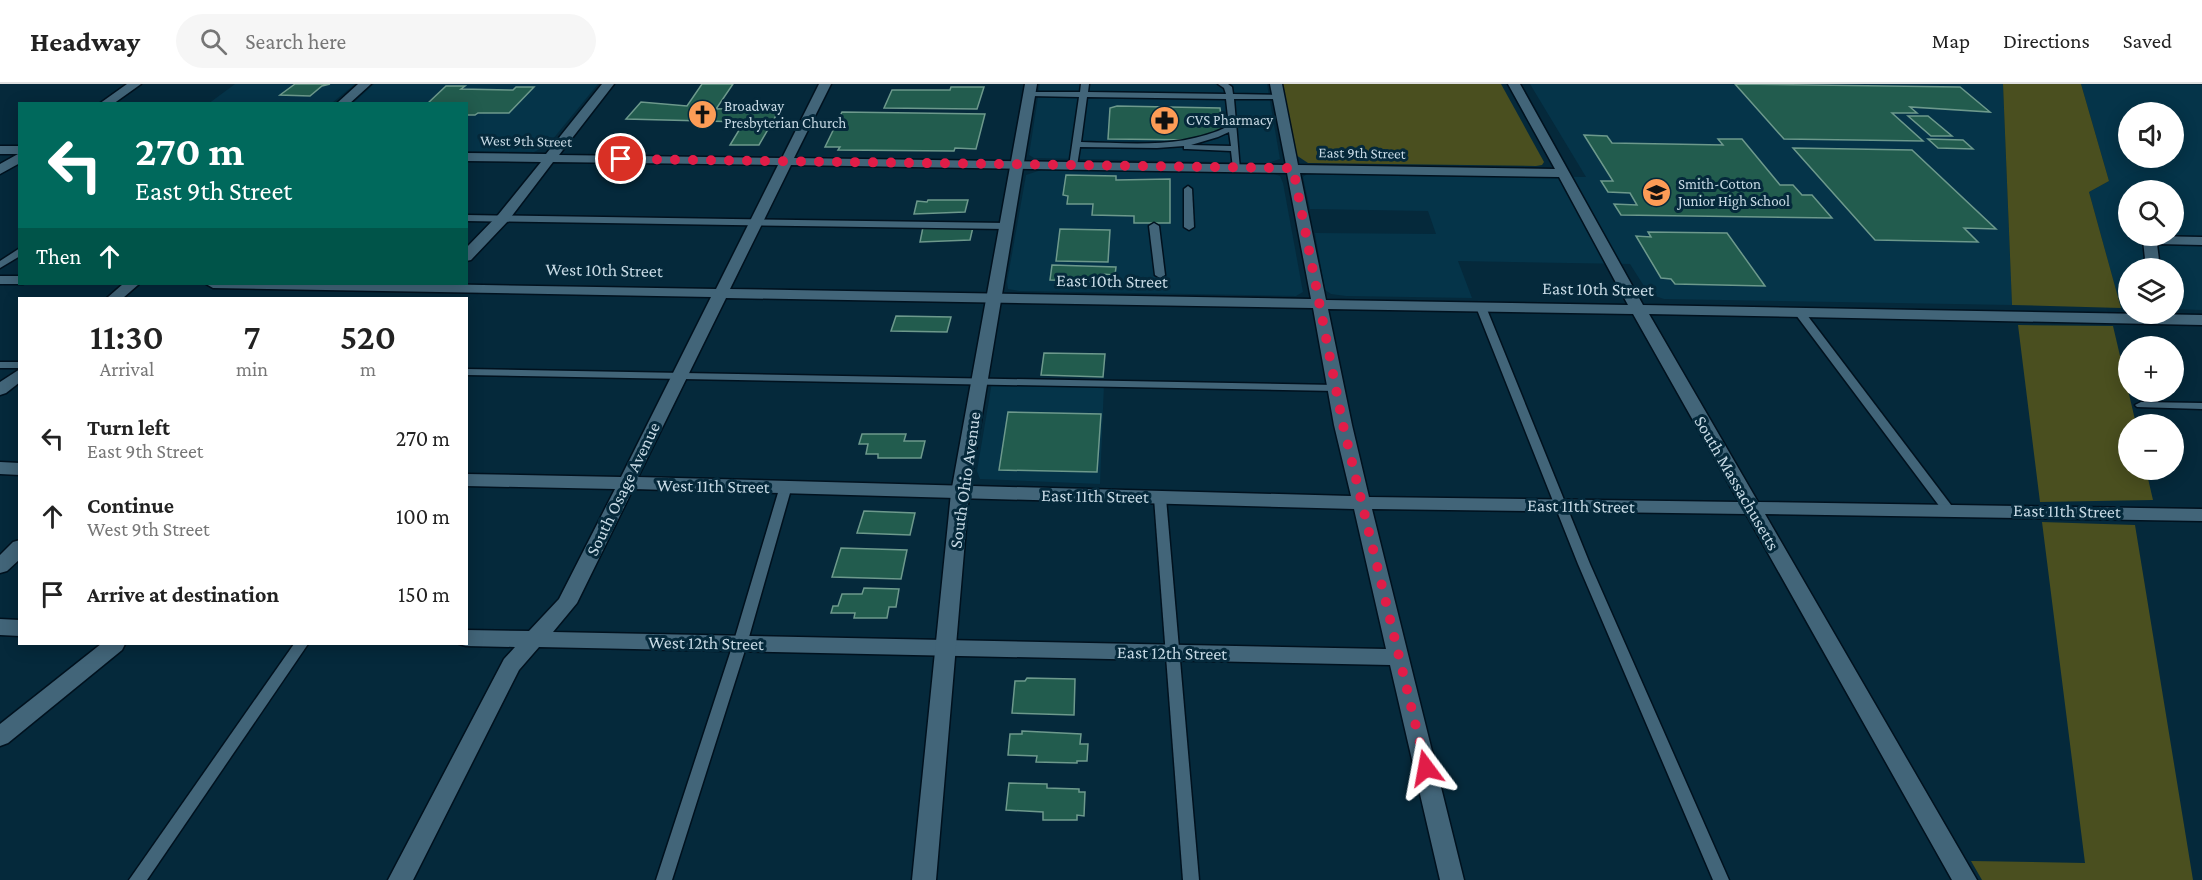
<!DOCTYPE html>
<html lang="en">
<head>
<meta charset="utf-8">
<style>
	:root { --surface:#fff; --page:#f6f6f6; --text:#222; --muted:#767676; --line:#e0e0e0 }
	body { margin:0; font-family:"Crimson Pro",serif; background:var(--page); color:var(--text); height:100vh; display:flex; flex-direction:column; font-size:22px; white-space:nowrap }
	* { box-sizing:border-box; margin:0 }
	p { font-size:20px; color:var(--muted) }
	.icon { flex:none; width:33px; height:33px; fill:none; stroke:currentColor; stroke-width:2; stroke-linecap:round; stroke-linejoin:round }
	.map { position:relative; flex:1; overflow:hidden }
	.panel { position:absolute; left:18px; top:213px; width:450px; height:348px; display:flex; flex-direction:column; background:var(--surface); border-radius:0px; box-shadow:0 3px 15px #0003 }
	.panel>* { flex:none }
	.banner { position:absolute; left:18px; top:18px; width:450px; height:183px; border-radius:0px; box-shadow:0 3px 15px #0003; background:#00695c; color:#fff; overflow:hidden }
	.controls { position:absolute; left:2118px; top:18px; display:grid; gap:12px }
	.controls a { display:grid; place-items:center; width:66px; height:66px; border-radius:50%; background:var(--surface); box-shadow:0 3px 15px #0003; font-size:30px }
	.pin { position:absolute; display:grid; place-items:center; width:51px; height:51px; color:#fff; margin:-26px; border:3px solid #fff; border-radius:50%; box-shadow:0 2px 6px #0007 }
	.me { position:absolute; width:66px; margin:-33px; rotate:347deg; stroke-linejoin:round; filter:drop-shadow(0 0 4px #0008) }
	.turn { display:flex; align-items:center; gap:21px; height:126px; padding:0 18px; font-size:27px }
	.turn .icon { width:78px; height:78px; stroke-width:2.5 }
	.turn b { display:block; font-size:42px; line-height:51px }
	.then { display:flex; align-items:center; height:57px; padding:0 18px; background:#0003; gap:12px; font-size:22px }
	.eta { display:flex; justify-content:space-evenly; align-items:center; height:102px; text-align:center }
	.eta b { font-size:36px; font-weight:600; line-height:42px }
	ul { padding:0; list-style:none }
	li { display:flex; align-items:center; gap:18px; height:78px; padding:0 18px }
	li div { flex:1 }
	li b { display:block; font-size:22px }
	li em { font-style:normal }
	header { display:flex; align-items:center; gap:36px; box-sizing:border-box; height:84px; padding:0 30px; background:var(--surface); border-bottom:2px solid var(--line) }
	header strong { font-size:28px }
	nav { display:flex; gap:33px; margin-inline-start:auto; font-size:21px }
	.search { width:420px; height:54px; background:var(--page); display:flex; align-items:center; gap:15px; box-sizing:border-box; padding:0 21px; border-radius:33px; color:var(--muted); font-size:22px }
	.map>svg:first-child { display:block }
</style>
</head>
<body>
<header>
<strong>Headway</strong>
<div class="search"><svg class="icon" aria-label="search" viewBox="0 0 24 24"><circle cx="10" cy="10" r="6"/><path d="M15 15l6 6"/></svg>Search here</div>
<nav><a>Map</a><a>Directions</a><a>Saved</a></nav>
</header>
<div class="map">
<svg width="2202" height="796" viewBox="0 0 2202 796">
	<rect width="100%" height="100%" fill="#05293b"/>
	<g fill="#053449" fill-rule="evenodd">
		<polygon points="235,0 355,0 332,19 208,20"/>
		<polygon points="374,0 598,0 548,61 534,68 467,67 466,20 352,20"/>
		<polygon points="1040,0 1267,0 1280,75 1268,79 1034,74 1029,71"/>
		<polygon points="1530,0 2003,0 2012,221 1664,215 1649,210 1630,180 1458,177 1472,214 1346,212 1331,210 1325,206 1315,149 1436,150 1428,127 1310,125 1303,93 1308,89 1586,93"/>
		<path d="M 2081,0 L 2202,1 L 2202,226 L 2174,225 L 2174,184 L 2128,184 L 2128,224 L 2121,224 L 2089,108 L 2109,97 ZM 2128,28 L 2174,28 L 2174,74 L 2128,74 ZM 2128,106 L 2174,106 L 2174,152 L 2128,152 Z"/>
		<polygon points="1044,85 1271,89 1280,92 1283,99 1303,208 1296,212 1019,207 1008,205 1007,198 1026,91"/>
		<polygon points="992,298 1104,300 1100,400 980,395 977,387"/>
	</g>
	<g fill="#4a4f1f">
		<polygon points="1283,0 1501,0 1544,78 1542,81 1536,82 1308,79 1296,71"/>
		<polygon points="2003,0 2081,0 2109,97 2089,108 2121,224 2012,221"/>
		<polygon points="2018,241 2113,242 2136,340 2128,340 2128,386 2146,386 2153,416 2040,418"/>
		<polygon points="2042,438 2135,441 2193,796 1982,796 1971,777 2085,779"/>
	</g>
	<g fill="#225c4e" stroke="#6d998c" stroke-width="1.5">
		<polygon points="295,0 330,0 322,2 310,12 280,11"/>
		<polygon points="702,0 733,0 716,25 781,23 759,61 730,61 744,38 626,35 641,18 687,22"/>
		<polygon points="1735,0 1960,3 1990,28 1910,23 1917,29 1892,29 1923,57 1784,55"/>
		<polygon points="446,2 465,2 461,5 513,6 516,3 534,3 509,29 478,29 475,31 466,31 466,20 427,20"/>
		<polygon points="951,3 984,3 977,25 884,24 892,6 950,6"/>
		<polygon points="1117,22 1220,24 1223,48 1203,56 1108,55 1110,24"/>
		<polygon points="842,28 985,30 976,65 955,64 954,67 838,66 840,63 825,63"/>
		<polygon points="1908,32 1928,32 1952,52 1931,52"/>
		<polygon points="1584,51 1607,52 1612,59 1723,61 1718,55 1742,55 1780,101 1793,101 1802,111 1812,111 1832,134 1621,131 1614,120 1637,121 1630,109 1608,108 1601,97 1613,97"/>
		<polygon points="1928,55 1963,56 1973,65 1938,64"/>
		<polygon points="1793,64 1912,66 1996,145 1964,144 1978,158 1875,156"/>
		<polygon points="1066,91 1116,92 1116,96 1170,95 1170,139 1134,139 1134,132 1092,131 1093,120 1067,120 1068,112 1063,111"/>
		<polygon points="928,116 968,116 965,128 914,130 917,117 927,118"/>
		<polygon points="923,143 973,143 970,156 920,158"/>
		<polygon points="1060,145 1110,146 1108,178 1056,177"/>
		<polygon points="1648,148 1727,149 1765,202 1675,200 1671,195 1661,194 1636,152 1651,153"/>
		<polygon points="1052,181 1116,183 1115,191 1102,190 1102,197 1050,196"/>
		<polygon points="896,232 951,233 947,248 891,247"/>
		<polygon points="1044,269 1105,270 1103,293 1041,291"/>
		<polygon points="1008,328 1101,330 1097,388 999,386"/>
		<polygon points="862,350 906,350 904,357 925,357 921,374 878,374 878,370 866,370 868,360 859,360"/>
		<polygon points="864,427 915,429 910,451 857,449"/>
		<polygon points="841,464 907,466 901,495 832,493"/>
		<polygon points="864,504 899,505 896,523 889,523 887,534 854,534 855,529 831,529 833,522 838,522 842,510 862,510"/>
		<polygon points="1027,594 1075,595 1074,631 1012,629 1015,597 1025,597"/>
		<polygon points="1022,647 1081,650 1080,660 1088,660 1087,677 1077,677 1077,679 1036,678 1037,672 1008,671 1010,650 1022,650"/>
		<polygon points="1009,699 1047,700 1047,704 1079,705 1079,708 1085,708 1084,732 1077,731 1077,736 1043,736 1043,728 1006,726"/>
	</g>
	<g fill="none" stroke-linecap="round" stroke-linejoin="round">
		<defs>
			<g id="lane">
				<path d="M 1081,0 L 1089,0 L 1088,8 L 1226,10 L 1224,4 L 1218,0 L 1228,0 L 1232,3 L 1233,10 L 1279,11 L 1283,13 L 1279,15 L 1234,15 L 1240,86 L 1233,84 L 1231,67 L 1187,65 L 1184,65 L 1184,62 L 1157,64 L 1080,63 L 1077,82 L 1073,85 L 1069,82 L 1079,13 L 1030,12 L 1026,10 L 1030,8 L 1080,8 ZM 1087,13 L 1226,15 L 1229,42 C 1182,65 1132,59 1081,58 ZM 1229,48 L 1231,62 L 1191,61 L 1218,53 Z"/>
				<polygon points="1188,102 1192,105 1194,143 1189,146 1184,143 1184,105"/>
				<polygon points="466,131 1006,139 1011,142 1006,145 466,137"/>
				<polygon points="1154,139 1159,142 1165,191 1160,194 1155,191 1149,142"/>
				<polygon points="20,164 20,172 0,184 0,177"/>
				<polygon points="1481,220 1486,223 1590,480 1729,796 1713,796 1578,480 1476,223"/>
				<polygon points="1800,226 1804,227 1951,421 1953,424 1951,427 1943,427 1796,231 1795,229"/>
				<rect x="0" y="278" width="20" height="6"/>
				<polygon points="466,285 1336,301 1341,304 1336,307 466,291"/>
				<polygon points="2141,318 2202,319 2202,325 2137,323 2135,321"/>
				<polygon points="786,398 792,402 747,560 672,796 656,796 733,560 780,402"/>
				<polygon points="1160,410 1166,414 1199,796 1183,796 1154,414"/>
				<polygon points="294,560 308,560 147,796 129,796"/>
			</g>
			<g id="street">
				<polygon points="127,0 141,0 113,20 99,20"/>
				<polygon points="358,0 371,0 349,20 336,20"/>
				<path d="M 602,0 L 614,0 L 559,71 L 782,74 L 819,0 L 831,0 L 794,74 L 1286,81 L 1270,0 L 1282,0 L 1298,81 L 1555,85 L 1508,0 L 1520,0 L 1643,221 L 2202,231 L 2202,241 L 1649,230 L 1758,418 L 2202,425 L 2202,437 L 1765,430 L 1977,796 L 1952,796 L 1746,430 L 1372,425 L 1464,796 L 1440,796 L 1390,581 L 539,563 L 519,586 L 413,796 L 388,796 L 504,575 L 515,563 L 466,562 L 459,560 L 466,560 L 466,546 L 529,547 L 559,515 L 615,405 L 466,402 L 466,390 L 621,393 L 711,213 L 213,204 L 206,200 L 428,200 L 716,205 L 778,81 L 553,78 L 508,137 L 471,176 L 466,177 L 466,164 L 498,131 L 541,78 L 466,77 L 466,69 L 546,70 ZM 791,81 L 1287,89 L 1311,215 L 730,205 ZM 1300,89 L 1559,93 L 1628,221 L 1326,216 ZM 726,214 L 1313,224 L 1334,341 L 1351,412 L 638,393 ZM 1328,225 L 1633,230 L 1739,418 L 1369,413 L 1352,341 ZM 633,405 L 1354,425 L 1386,565 L 553,548 L 577,519 Z"/>
				<polygon points="0,62 20,62 20,79 0,90 0,80 18,70 0,70"/>
				<polygon points="2150,152 2202,153 2202,161 2157,160 2160,184 2146,184 2143,156"/>
				<polygon points="0,192 20,192 20,200 23,200 0,200"/>
				<polygon points="123,200 139,200 123,214 107,214"/>
				<polygon points="20,285 20,298 6,309 0,311 0,298"/>
				<polygon points="0,378 20,379 20,391 0,390"/>
				<polygon points="20,456 20,475 7,487 0,489 0,471 13,458"/>
				<polygon points="0,535 20,536 20,552 0,551"/>
				<polygon points="101,560 125,560 122,566 8,659 0,662 0,640"/>
			</g>
			<polygon id="secondary" points="1025,0 1037,0 969,409 936,796 912,796 951,409"/>
		</defs>
		<use href="#lane" stroke="#00111e" stroke-width="3"/>
		<use href="#street" stroke="#00111e" stroke-width="3"/>
		<use href="#secondary" stroke="#00111e" stroke-width="3"/>
		<use href="#lane" fill="#426579" fill-rule="evenodd"/>
		<use href="#street" fill="#426579" fill-rule="evenodd"/>
		<use href="#secondary" fill="#426579" fill-rule="evenodd"/>
	</g>
	<g fill="none" stroke-linecap="round" stroke-linejoin="round">
		<polyline stroke="#e11d48" stroke-width="10" stroke-dasharray="0 18" points="621,75 1293,84 1343,341 1426,684"/>
	</g>
	<defs>
		<symbol id="church-disc" viewBox="-11 -11 22 22"><circle r="9.5" fill="#fd9c56" stroke="#05293b"/><path d="M-1.2-6h2.4v3.5h3.3v2.4h-3.3V6h-2.4V-.1h-3.3v-2.4h3.3Z" fill="#111"/></symbol>
		<symbol id="pharmacy-disc" viewBox="-11 -11 22 22"><circle r="9.5" fill="#fd9c56" stroke="#05293b"/><path d="M-2-6h4v4h4v4h-4v4h-4v-4h-4v-4h4Z" fill="#111"/></symbol>
		<symbol id="school-disc" viewBox="-11 -11 22 22"><circle r="9.5" fill="#fd9c56" stroke="#05293b"/><path d="M0-5L7-2L0 1L-7-2ZM-4 1L0 2.5L4 1V4Q0 6-4 4Z" fill="#111"/></symbol>
	</defs>
	<g fill-rule="evenodd">
		<use href="#church-disc" x="686" y="14" width="33" height="33"/>
		<use href="#pharmacy-disc" x="1148" y="20" width="33" height="33"/>
		<use href="#school-disc" x="1640" y="92" width="33" height="33"/>
	</g>
	<g text-anchor="middle" stroke-width="6" stroke-linejoin="round" paint-order="stroke">
		<g font-size="15" fill="#c6d9e4" stroke="#05293b" text-anchor="start">
			<text x="724" y="27">Broadway<tspan x="724" dy="17">Presbyterian Church</tspan></text>
			<text x="1186" y="41">CVS Pharmacy</text>
			<text x="1678" y="105">Smith-Cotton<tspan x="1678" dy="17">Junior High School</tspan></text>
		</g>
		<g font-size="15" fill="#c6d9e4" stroke="#05293b">
			<text transform="translate(526 57) rotate(1)" y="5">West 9th Street</text>
			<text transform="translate(1362 69) rotate(1)" y="5">East 9th Street</text>
		</g>
		<g font-size="18" fill="#c6d9e4" stroke="#05293b">
			<text transform="translate(604 186) rotate(1)" y="6">West 10th Street</text>
			<text transform="translate(1112 197) rotate(1)" y="6">East 10th Street</text>
			<text transform="translate(1598 205) rotate(1)" y="6">East 10th Street</text>
			<text transform="translate(965 396) rotate(-82)" y="6">South Ohio Avenue</text>
			<text transform="translate(1737 399) rotate(60)" y="6">South Massachusetts</text>
			<text transform="translate(713 402) rotate(1)" y="6">West 11th Street</text>
			<text transform="translate(623 405) rotate(-64)" y="6">South Osage Avenue</text>
			<text transform="translate(1095 412) rotate(1)" y="6">East 11th Street</text>
			<text transform="translate(1581 422) rotate(1)" y="6">East 11th Street</text>
			<text transform="translate(2067 427) rotate(1)" y="6">East 11th Street</text>
			<text transform="translate(706 559) rotate(1)" y="6">West 12th Street</text>
			<text transform="translate(1172 569) rotate(1)" y="6">East 12th Street</text>
		</g>
	</g>
</svg>
<div class="controls">
<a><svg class="icon" aria-label="sound" viewBox="0 0 24 24"><path d="M4 9h4l5-4v14l-5-4H4zM17 9q2 3 0 6"/></svg></a>
<a><svg class="icon" aria-label="search" viewBox="0 0 24 24"><circle cx="10" cy="10" r="6"/><path d="M15 15l6 6"/></svg></a>
<a><svg class="icon" aria-label="layers" viewBox="0 0 24 24"><path d="M12 4l9 5-9 5-9-5zM3 14l9 5 9-5"/></svg></a>
<a>+</a>
<a>−</a>
</div>
<div class="pin" style="left:621px;top:75px;background:#d93025"><svg class="icon" aria-label="arrive" viewBox="0 0 24 24"><path d="M6 21V4h12l-3 4 3 4H6"/></svg></div>
<svg class="me" style="left:1426px;top:684px" viewBox="-20 -20 40 40"><path d="M0-17L14 15 0 8-14 15z" fill="#e11d48" stroke="#fff" stroke-width="4"/></svg>
<div class="banner">
<div class="turn"><svg class="icon" aria-label="left" viewBox="0 0 24 24"><path d="M17 20v-9H6M10 6l-5 5 5 5"/></svg><div><b>270 m</b>East 9th Street</div></div>
<div class="then">Then<svg class="icon" aria-label="ahead" viewBox="0 0 24 24"><path d="M12 20V5M6 11l6-6 6 6"/></svg></div>
</div>
<section class="panel">
<div class="eta">
<div><b>11:30</b><p>Arrival</p></div>
<div><b>7</b><p>min</p></div>
<div><b>520</b><p>m</p></div>
</div>
<ul>
<li><svg class="icon" aria-label="left" viewBox="0 0 24 24"><path d="M17 20v-9H6M10 6l-5 5 5 5"/></svg><div><b>Turn left</b><p>East 9th Street</p></div><em>270 m</em></li>
<li><svg class="icon" aria-label="ahead" viewBox="0 0 24 24"><path d="M12 20V5M6 11l6-6 6 6"/></svg><div><b>Continue</b><p>West 9th Street</p></div><em>100 m</em></li>
<li><svg class="icon" aria-label="arrive" viewBox="0 0 24 24"><path d="M6 21V4h12l-3 4 3 4H6"/></svg><div><b>Arrive at destination</b></div><em>150 m</em></li>
</ul>
</section>
</div>
</body>
</html>
